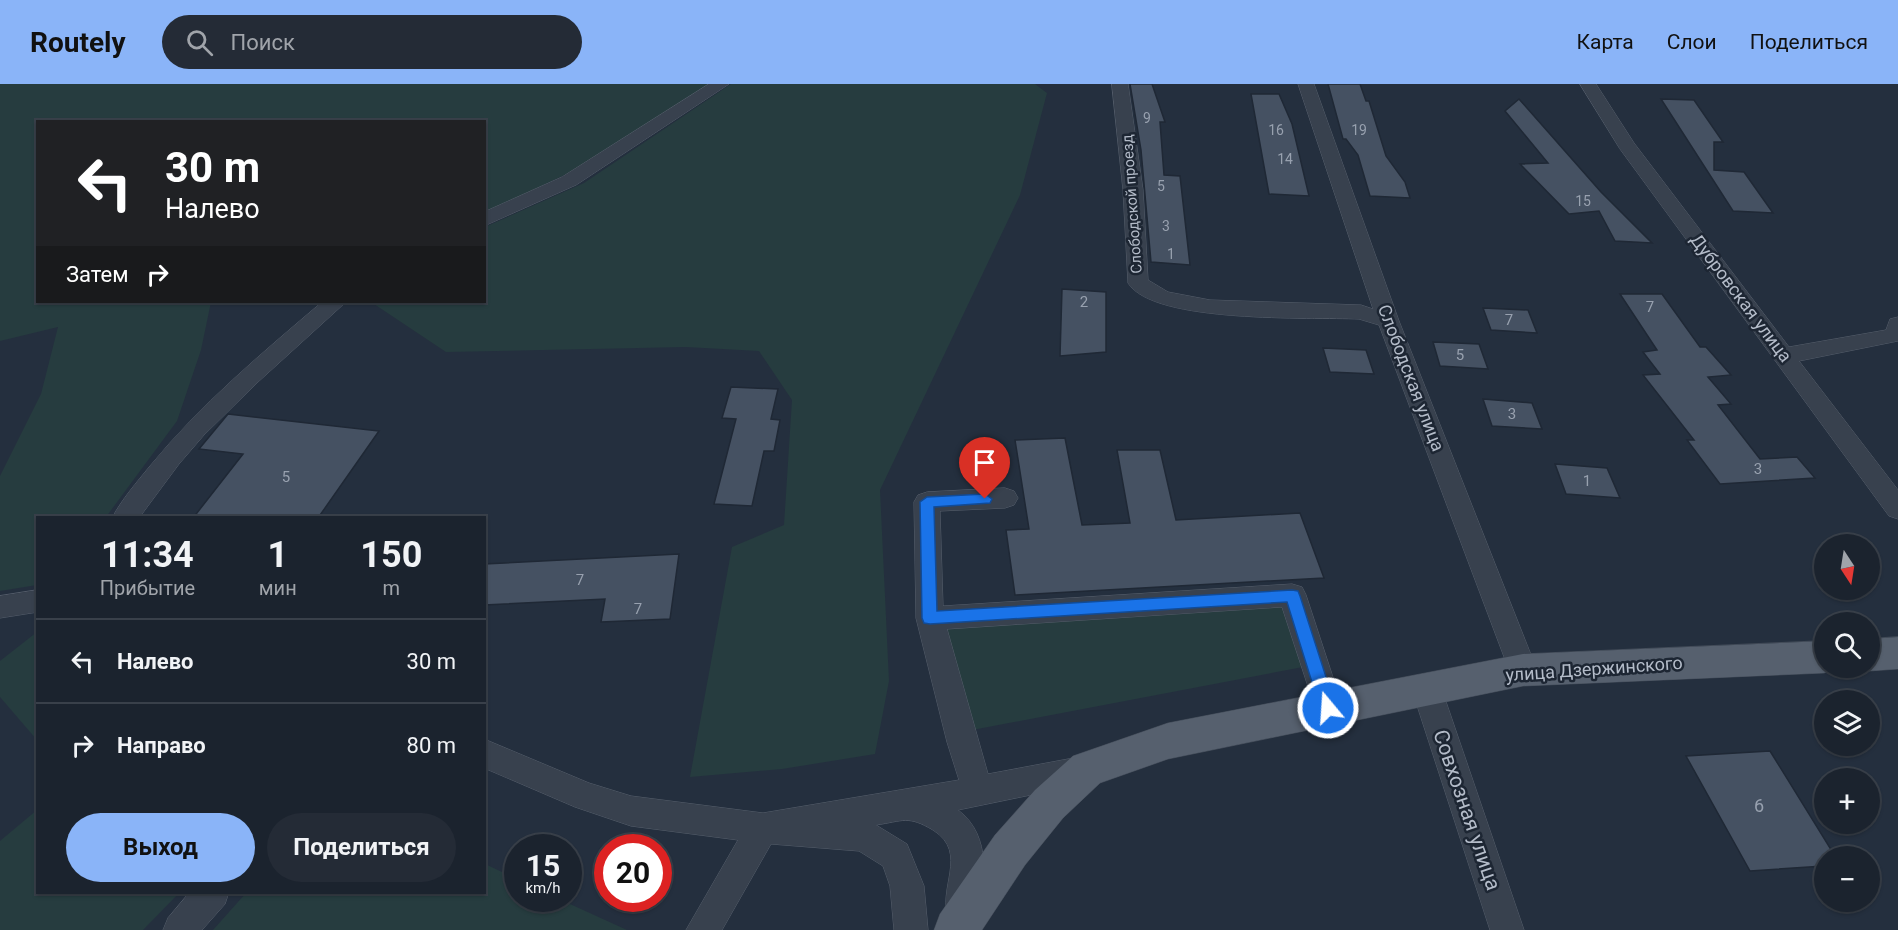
<!DOCTYPE html>
<html lang="ru">
<head>
<meta charset="utf-8">
<style>
	:root { --surface:#1b232e; --page:#242b36; --text:#f1f3f6; --muted:#a0a4aa; --line:#39404a; --accent:#8ab4f8 }
	body { margin:0; font-family:Roboto,sans-serif; background:var(--page); color:var(--text); height:100vh; display:flex; flex-direction:column; font-size:22px; white-space:nowrap }
	* { box-sizing:border-box; margin:0 }
	p { font-size:20px; color:var(--muted) }
	.icon { flex:none; width:33px; height:33px; fill:none; stroke:currentColor; stroke-width:2; stroke-linecap:round; stroke-linejoin:round }
	.map { position:relative; flex:1; overflow:hidden }
	.details { position:absolute; left:36px; top:432px; width:450px; height:378px; display:flex; flex-direction:column; background:var(--surface); border-radius:0px; box-shadow:0 2px 4px #0004,0 0 0 2px var(--line) }
	.details>* { flex:none }
	.guide { position:absolute; left:36px; top:36px; width:450px; height:183px; border-radius:0px; box-shadow:0 2px 4px #0004,0 0 0 2px var(--line); background:#202124; color:#fff; overflow:hidden }
	.needle { width:39px; rotate:168deg }
	.buttons { position:absolute; left:1814px; top:450px; display:grid; gap:12px }
	.buttons a { display:grid; place-items:center; width:66px; height:66px; border-radius:50%; background:var(--surface); box-shadow:0 2px 4px #0004,0 0 0 2px var(--line); font-size:30px }
	.speed { position:absolute; left:504px; top:750px; display:flex; gap:12px; font-size:30px; font-weight:700; text-align:center }
	.speed>* { display:grid; place-content:center; width:78px; height:78px; border-radius:50%; background:var(--surface); box-shadow:0 2px 4px #0004,0 0 0 2px var(--line); line-height:1 }
	.speed small { font-size:15px; font-weight:400 }
	.speed .limit { border:9px solid #d22; background:#fff; color:#111 }
	.pin { position:absolute; display:grid; place-items:center; width:51px; height:51px; color:#fff; margin:-62px -26px; border-radius:50% 50% 50% 0; rotate:-45deg; box-shadow:0 0 6px #0007 }
	.pin .icon { rotate:45deg }
	.me { position:absolute; width:66px; margin:-33px; rotate:342deg; stroke-linejoin:round; filter:drop-shadow(0 0 4px #0008) }
	.turn { display:flex; align-items:center; gap:21px; height:126px; padding:0 30px; font-size:27px }
	.turn .icon { width:78px; height:78px; stroke-width:2.5 }
	.turn b { display:block; font-size:42px; line-height:51px }
	.then { display:flex; align-items:center; height:57px; padding:0 30px; background:#0003; gap:12px; font-size:22px }
	.eta { display:flex; justify-content:space-evenly; align-items:center; height:102px; text-align:center }
	.eta b { font-size:36px; font-weight:700; line-height:42px }
	.action { display:flex; gap:12px; margin-top:auto; padding:12px 30px }
	.action a { flex:1; height:69px; border-radius:36px; background:var(--accent); color:#111; font-size:24px; font-weight:700; line-height:69px; text-align:center }
	.action a+a { background:var(--page); color:var(--text) }
	ul { padding:0; list-style:none }
	li { display:flex; align-items:center; gap:18px; height:84px; padding:0 30px; border-top:2px solid var(--line) }
	li div { flex:1 }
	li b { display:block; font-size:22px }
	li em { font-style:normal }
	header { display:flex; align-items:center; gap:36px; box-sizing:border-box; height:84px; padding:0 30px; background:var(--accent); color:#111 }
	header strong { font-size:28px }
	nav { display:flex; gap:33px; margin-inline-start:auto; font-size:21px }
	.search { width:420px; height:54px; background:var(--page); display:flex; align-items:center; gap:15px; box-sizing:border-box; padding:0 21px; border-radius:33px; color:var(--muted); font-size:22px }
	.map>svg:first-child { display:block }
</style>
</head>
<body>
<header>
<strong>Routely</strong>
<div class="search"><svg class="icon" aria-label="search" viewBox="0 0 24 24"><circle cx="10" cy="10" r="6"/><path d="M15 15l6 6"/></svg>Поиск</div>
<nav><a>Карта</a><a>Слои</a><a>Поделиться</a></nav>
</header>
<div class="map">
<svg width="1898" height="846" viewBox="0 0 1898 846">
	<rect width="100%" height="100%" fill="#242f3e"/>
	<g fill="#263c3f">
		<polygon points="0,0 711,0 577,85 485,129 484,38 38,38 38,218 211,218 201,266 177,337 106,433 38,434 37,501 0,507 0,392 41,310 58,243 0,257"/>
		<polygon points="731,0 1035,0 1047,9 1020,111 880,406 889,597 875,670 782,685 690,693 732,463 784,441 792,316 759,267 686,263 446,268 371,218 484,218 485,143 584,99"/>
		<polygon points="1286,521 1303,583 967,647 938,542"/>
		<polygon points="37,548 37,656 0,613 0,577"/>
		<polygon points="37,726 38,808 179,809 143,846 0,846 0,757"/>
		<polygon points="485,780 517,795 518,814 559,815 627,846 213,846 246,809 484,808"/>
	</g>
	<g fill="#455162" stroke="#1f2835" stroke-width="1.5">
		<polygon points="1130,0 1152,0 1165,38 1160,38 1164,91 1180,92 1190,181 1151,178 1141,66"/>
		<polygon points="1328,0 1360,0 1366,17 1369,17 1386,72 1405,98 1410,114 1370,112 1358,71 1346,55 1343,55"/>
		<polygon points="1251,10 1279,10 1292,40 1309,112 1269,110"/>
		<polygon points="1519,15 1601,108 1652,159 1615,157 1599,127 1569,130 1520,80 1548,79 1505,27"/>
		<polygon points="1661,15 1694,16 1723,58 1714,58 1714,86 1744,88 1773,129 1733,127"/>
		<polygon points="1062,205 1106,208 1106,268 1060,272"/>
		<polygon points="1620,210 1662,210 1700,263 1706,263 1731,291 1708,293 1731,320 1718,321 1760,375 1797,373 1815,394 1720,400 1687,356 1694,356 1643,291 1660,290 1643,268 1657,266"/>
		<polygon points="1483,224 1528,226 1537,249 1491,246"/>
		<polygon points="1433,258 1479,260 1488,285 1440,282"/>
		<polygon points="1323,264 1366,266 1374,290 1330,288"/>
		<polygon points="731,303 778,305 771,335 780,336 774,367 764,367 752,422 714,420 736,335 722,334"/>
		<polygon points="1483,315 1532,319 1542,345 1492,342"/>
		<polygon points="228,330 379,347 318,434 193,434 243,370 199,365"/>
		<polygon points="1065,354 1082,441 1130,439 1117,366 1160,366 1176,436 1300,429 1324,494 1015,511 1006,446 1029,445 1015,356"/>
		<polygon points="1555,380 1607,384 1620,414 1566,410"/>
		<polygon points="679,470 670,535 601,538 605,515 484,521 484,480"/>
		<polygon points="1770,667 1835,772 1824,772 1824,782 1750,787 1686,672"/>
	</g>
	<g fill="none" stroke-linecap="round" stroke-linejoin="round">
		<defs>
			<g id="minor">
				<polygon points="709,0 729,0 576,101 484,142 484,128 562,93"/>
				<path d="M 1112,0 L 1128,0 L 1143,106 L 1148,196 L 1168,208 L 1210,216 L 1361,221 L 1373,225 L 1298,0 L 1314,0 L 1399,237 L 1537,586 L 1533,595 L 1523,598 L 1513,595 L 1509,586 L 1379,241 L 1359,235 C 1311,233 1154,240 1128,199 L 1123,106 Z"/>
				<polygon points="1580,0 1596,0 1634,59 1789,263 1886,246 1890,235 1898,233 1898,257 1799,277 1898,406 1898,435 1889,432 1620,65"/>
				<path d="M 322,218 L 346,218 L 258,298 L 204,351 L 179,380 L 139,434 L 112,434 C 122,415 137,398 150,382 C 201,320 262,269 322,218 Z"/>
				<path d="M 1005,404 L 1014,407 L 1018,414 L 1014,421 L 1005,424 L 940,427 L 943,522 L 1292,500 L 1302,503 L 1306,511 L 1343,624 L 1338,633 L 1328,637 L 1318,633 L 1282,523 L 947,545 L 988,690 L 1084,672 L 1095,676 L 1099,686 L 1095,696 L 1084,700 L 958,726 C 992,751 987,801 973,836 L 961,841 L 949,836 C 936,805 970,769 933,746 C 908,731 903,737 876,741 L 907,760 L 924,802 L 928,846 L 894,846 L 890,802 L 883,782 L 859,767 L 771,760 L 722,846 L 686,846 L 738,756 L 631,742 L 575,723 L 484,684 L 484,655 L 589,699 L 631,712 L 763,729 L 959,696 L 947,658 L 916,534 L 914,418 L 918,411 L 927,408 Z"/>
				<polygon points="38,506 38,528 0,534 0,512"/>
				<polygon points="1427,593 1437,597 1442,606 1524,846 1490,846 1412,606 1417,597"/>
				<polygon points="190,808 229,808 225,820 202,846 163,846 168,834"/>
			</g>
			<g id="major">
				<polygon points="1898,553 1898,585 1869,587 1860,584 1869,584 1869,555"/>
				<polygon points="1824,557 1824,584 1837,584 1824,589 1523,602 1168,675 1100,699 1063,734 1025,781 982,846 934,846 940,830 995,751 1035,706 1073,672 1168,639 1523,570"/>
			</g>
		</defs>
		<use href="#minor" stroke="#565f6c" stroke-width="1"/>
		<use href="#major" stroke="#414a57" stroke-width="1"/>
		<use href="#minor" fill="#38414e" fill-rule="evenodd"/>
		<use href="#major" fill="#56606e" fill-rule="evenodd"/>
	</g>
	<polygon fill="#1a73e8" stroke="#114b97" stroke-width="1.5" points="985,410 992,415 990,419 934,423 937,527 1292,506 1298,507 1300,512 1336,624 1334,629 1328,631 1322,629 1320,624 1287,518 930,540 924,539 922,534 920,418 927,413"/>
	<g text-anchor="middle" stroke-width="5" stroke-linejoin="round" paint-order="stroke">
		<g font-size="14" fill="#98a1af">
			<text x="1147" y="39">9</text>
			<text x="1276" y="51">16</text>
			<text x="1359" y="51">19</text>
			<text x="1285" y="80">14</text>
			<text x="1161" y="107">5</text>
			<text x="1583" y="122">15</text>
			<text x="1166" y="147">3</text>
			<text x="1171" y="175">1</text>
		</g>
		<g font-size="15" fill="#b4bcc9" stroke="#1d2633">
			<text transform="translate(1132 120) rotate(-94)" y="5">Слободской проезд</text>
		</g>
		<g font-size="15" fill="#98a1af">
			<text x="1084" y="223">2</text>
			<text x="1650" y="228">7</text>
			<text x="1509" y="241">7</text>
			<text x="1460" y="276">5</text>
			<text x="1512" y="335">3</text>
			<text x="1758" y="390">3</text>
			<text x="286" y="398">5</text>
			<text x="1587" y="402">1</text>
			<text x="580" y="501">7</text>
			<text x="638" y="530">7</text>
		</g>
		<g font-size="18" fill="#b4bcc9" stroke="#1d2633">
			<text transform="translate(1741 214) rotate(53)" y="6">Дубровская улица</text>
			<text transform="translate(1411 294) rotate(69)" y="6">Слободская улица</text>
			<text transform="translate(1594 585) rotate(-4)" y="6">улица Дзержинского</text>
		</g>
		<g font-size="18" fill="#98a1af">
			<text x="1759" y="728">6</text>
		</g>
		<g font-size="21" fill="#b4bcc9" stroke="#1d2633">
			<text transform="translate(1467 726) rotate(71)" y="7">Совхозная улица</text>
		</g>
	</g>
</svg>
<div class="buttons">
<a><svg class="needle" viewBox="-14 -14 28 28"><path d="M0-13l5 13h-10z" fill="#e53935"/><path d="M0 13l5-13h-10z" fill="#a0a4aa"/></svg></a>
<a><svg class="icon" aria-label="search" viewBox="0 0 24 24"><circle cx="10" cy="10" r="6"/><path d="M15 15l6 6"/></svg></a>
<a><svg class="icon" aria-label="layers" viewBox="0 0 24 24"><path d="M12 4l9 5-9 5-9-5zM3 14l9 5 9-5"/></svg></a>
<a>+</a>
<a>−</a>
</div>
<div class="speed"><div>15<small>km/h</small></div><div class="limit">20</div></div>
<div class="pin" style="left:985px;top:415px;background:#d93025"><svg class="icon" aria-label="arrive" viewBox="0 0 24 24"><path d="M6 21V4h12l-3 4 3 4H6"/></svg></div>
<svg class="me" style="left:1328px;top:624px" viewBox="-20 -20 40 40"><circle r="17" fill="#1a73e8" stroke="#fff" stroke-width="3"/><path d="M0-11L8 9 0 5-8 9z" fill="#fff"/></svg>
<div class="guide">
<div class="turn"><svg class="icon" aria-label="left" viewBox="0 0 24 24"><path d="M17 20v-9H6M10 6l-5 5 5 5"/></svg><div><b>30 m</b>Налево</div></div>
<div class="then">Затем<svg class="icon" aria-label="right" viewBox="0 0 24 24"><path d="M7 20v-9h11M14 6l5 5-5 5"/></svg></div>
</div>
<section class="details">
<div class="eta">
<div><b>11:34</b><p>Прибытие</p></div>
<div><b>1</b><p>мин</p></div>
<div><b>150</b><p>m</p></div>
</div>
<ul>
<li><svg class="icon" aria-label="left" viewBox="0 0 24 24"><path d="M17 20v-9H6M10 6l-5 5 5 5"/></svg><div><b>Налево</b></div><em>30 m</em></li>
<li><svg class="icon" aria-label="right" viewBox="0 0 24 24"><path d="M7 20v-9h11M14 6l5 5-5 5"/></svg><div><b>Направо</b></div><em>80 m</em></li>
</ul>
<div class="action"><a>Выход</a><a>Поделиться</a></div>
</section>
</div>
</body>
</html>
